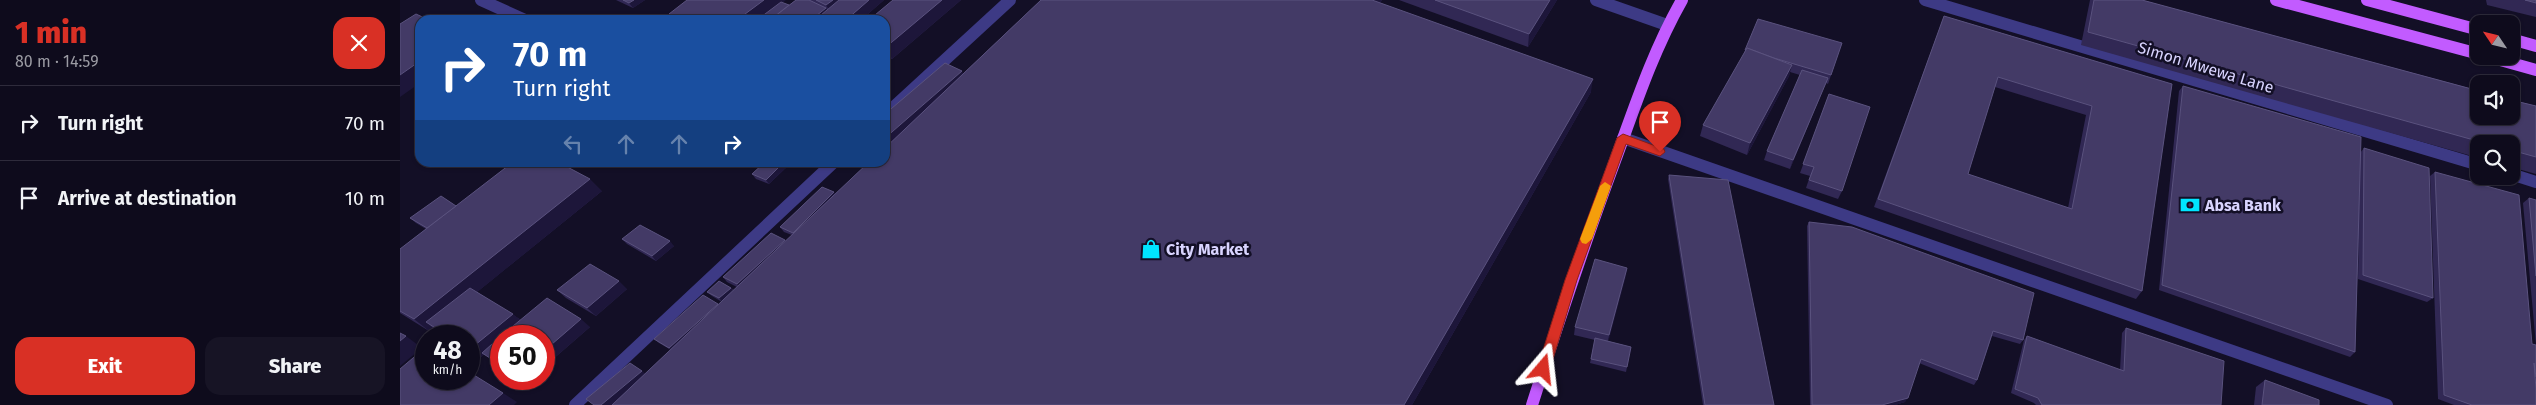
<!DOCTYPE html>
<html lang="en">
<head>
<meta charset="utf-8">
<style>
	:root { --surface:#0e0b1c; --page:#171425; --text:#f1f3f6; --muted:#9b9ba3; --line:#2e2b3b; --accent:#d93025 }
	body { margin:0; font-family:"Fira Sans",sans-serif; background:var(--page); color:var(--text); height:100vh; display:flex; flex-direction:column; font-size:19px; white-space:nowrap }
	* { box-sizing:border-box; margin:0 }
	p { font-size:16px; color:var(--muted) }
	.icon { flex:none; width:28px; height:28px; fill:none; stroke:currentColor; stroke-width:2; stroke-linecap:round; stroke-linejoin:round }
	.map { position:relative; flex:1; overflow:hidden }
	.panel { display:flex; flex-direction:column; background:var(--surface); width:400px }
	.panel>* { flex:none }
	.banner { position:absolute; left:15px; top:15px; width:475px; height:152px; border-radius:15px; box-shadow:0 1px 4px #0004,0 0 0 1px var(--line); background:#1a4fa0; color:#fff; overflow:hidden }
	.needle { width:32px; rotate:305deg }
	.fabs { position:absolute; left:2070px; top:15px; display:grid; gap:10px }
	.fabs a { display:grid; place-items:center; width:50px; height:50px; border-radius:10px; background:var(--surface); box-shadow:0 1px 4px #0004,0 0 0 1px var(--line); font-size:25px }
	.speed { position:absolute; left:15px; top:325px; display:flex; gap:10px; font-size:25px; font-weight:700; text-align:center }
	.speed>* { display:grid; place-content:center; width:65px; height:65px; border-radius:50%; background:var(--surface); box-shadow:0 1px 4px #0004,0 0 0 1px var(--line); line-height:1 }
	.speed small { font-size:12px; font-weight:400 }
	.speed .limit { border:8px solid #d22; background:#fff; color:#111 }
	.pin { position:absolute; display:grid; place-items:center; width:42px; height:42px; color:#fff; margin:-51px -21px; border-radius:50% 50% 50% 0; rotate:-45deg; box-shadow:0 0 5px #0007 }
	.pin .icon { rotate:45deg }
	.me { position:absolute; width:55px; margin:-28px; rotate:17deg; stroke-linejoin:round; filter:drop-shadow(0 0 4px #0008) }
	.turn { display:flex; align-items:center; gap:18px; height:105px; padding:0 15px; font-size:22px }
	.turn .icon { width:65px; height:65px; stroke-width:2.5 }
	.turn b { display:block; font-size:35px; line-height:42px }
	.lanes { display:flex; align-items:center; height:48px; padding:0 15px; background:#0003; justify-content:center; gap:25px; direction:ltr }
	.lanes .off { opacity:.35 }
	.round { display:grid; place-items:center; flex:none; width:52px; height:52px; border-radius:15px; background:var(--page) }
	.summary { display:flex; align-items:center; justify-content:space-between; height:85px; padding:0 15px }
	h1 { font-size:30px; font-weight:800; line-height:38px; color:var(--accent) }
	.primary-button { display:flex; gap:10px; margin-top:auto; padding:10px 15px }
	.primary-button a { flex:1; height:58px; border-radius:15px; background:var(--accent); color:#fff; font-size:20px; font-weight:800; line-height:58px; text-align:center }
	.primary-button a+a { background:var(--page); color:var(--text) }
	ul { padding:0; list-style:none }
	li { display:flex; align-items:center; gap:15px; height:75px; padding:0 15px; border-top:1px solid var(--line) }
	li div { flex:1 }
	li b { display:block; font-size:19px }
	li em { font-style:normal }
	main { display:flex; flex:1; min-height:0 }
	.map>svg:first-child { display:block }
</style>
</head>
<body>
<main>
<section class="panel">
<div class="summary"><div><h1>1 min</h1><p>80 m · 14:59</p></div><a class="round" style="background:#d93025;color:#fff"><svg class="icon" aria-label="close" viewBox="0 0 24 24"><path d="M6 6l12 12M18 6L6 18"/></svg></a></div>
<ul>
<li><svg class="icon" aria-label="right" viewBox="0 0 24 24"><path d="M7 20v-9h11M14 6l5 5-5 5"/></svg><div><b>Turn right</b></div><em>70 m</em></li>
<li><svg class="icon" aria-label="arrive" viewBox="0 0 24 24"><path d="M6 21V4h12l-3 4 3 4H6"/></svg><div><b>Arrive at destination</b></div><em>10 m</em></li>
</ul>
<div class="primary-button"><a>Exit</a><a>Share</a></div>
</section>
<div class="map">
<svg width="2136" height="405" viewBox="0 0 2136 405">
	<rect width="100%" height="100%" fill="#130f26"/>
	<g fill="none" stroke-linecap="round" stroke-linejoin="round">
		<g stroke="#3d3a85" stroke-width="12">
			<polyline points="81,0 125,20"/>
			<polyline points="1196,0 1267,25"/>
			<polyline points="1525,0 2079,165"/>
			<polyline points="485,115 610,0"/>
			<polyline points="1223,138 1987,405"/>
			<polyline points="2111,174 2136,182"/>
			<polyline points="175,405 434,162"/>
		</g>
		<g stroke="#c25bff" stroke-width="12">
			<polyline points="1876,0 2079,54"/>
			<polyline points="1967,0 2079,30"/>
			<polyline points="2111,39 2136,46"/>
			<polyline points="2086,56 2136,70"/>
			<path d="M 1132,405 C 1158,323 1185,242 1215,161 C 1235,106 1253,51 1282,0"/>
		</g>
	</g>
	<g fill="#312854" fill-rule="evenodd">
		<polygon points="216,0 245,0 233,8"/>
		<polygon points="396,0 484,0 461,20 273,20 269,14 383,3 389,5"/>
		<polygon points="493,0 561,0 492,59 485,55 485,20"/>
		<polygon points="641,0 982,0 980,3 1191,92 1012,405 212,405 220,398 211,405 194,405 245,374 271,350 259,343 254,339 319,305 322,302 312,296 307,292 331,288 334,290 337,287 327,282 323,277 385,240 386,241 392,235 384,232 380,227 436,194"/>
		<polygon points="999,0 1157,0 1128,47"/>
		<polygon points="1690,0 1742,0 2136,106 2136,174 2111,167 2111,144 2079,144 2079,158 1681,45"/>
		<polygon points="2086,0 2136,0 2136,17 2087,5"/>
		<path d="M 1544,16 L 1772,84 L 1742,291 L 1736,299 L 1474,207 ZM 1595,87 L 1686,115 L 1668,208 L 1568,174 Z"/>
		<polygon points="1442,43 1428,84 1426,83 1390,169 1364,160 1367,151 1400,75 1390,72 1389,76 1347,155 1300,136 1303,125 1344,55 1345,50"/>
		<polygon points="1783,86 1960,153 1964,148 2033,298 2027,302 1958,279 1959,226 1955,352 1950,357 1759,290 1779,91"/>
		<polygon points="1429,94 1442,191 1438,199 1406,188 1410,176 1400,173"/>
		<polygon points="365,162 392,162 369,184 356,179 352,174"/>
		<polygon points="2035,172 2132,344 2136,345 2123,203 2129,198 2136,200 2136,405 2054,405 2038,399 2030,176"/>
		<polygon points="1269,175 1374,405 1303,405 1268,179"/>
		<polygon points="202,191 77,292 121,320 190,327 144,367 144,336 101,336 101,366 84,354 80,358 69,351 69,336 46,336 33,328 29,331 0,313 0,249 26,229 16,223 10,218 56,206"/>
		<polygon points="1409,222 1623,340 1620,344 1592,336 1577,380 1574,385 1519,363 1505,402 1495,405 1410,405 1407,226"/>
		<polygon points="222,239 274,246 256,261 227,244"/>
		<polygon points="1227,268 1208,341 1231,347 1226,372 1190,363 1195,340 1174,335 1175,327"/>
		<polygon points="227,289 196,316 166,298 157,290"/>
		<polygon points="1726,328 1821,405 1636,405 1634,403 1611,393 1624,340 1627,336 1720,370 1722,333"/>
		<polygon points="1865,380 1919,405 1854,405 1856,387"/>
	</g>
	<g fill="#1d163a">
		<polygon points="234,0 245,0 233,8 229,3"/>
		<polygon points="364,0 386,0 360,20 337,20"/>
		<polygon points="433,0 450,0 431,14 426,5"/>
		<polygon points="469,0 484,0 461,20 446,20"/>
		<polygon points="542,0 561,0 492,59 486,47"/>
		<polygon points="972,0 982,0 973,14"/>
		<polygon points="1150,0 1157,0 1128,47 1129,34"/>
		<polygon points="426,8 432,17 421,15 424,20 411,20"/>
		<polygon points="20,61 20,83 0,97 0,75"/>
		<polygon points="1392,65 1389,76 1347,155 1350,143"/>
		<polygon points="562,71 566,80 485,151 485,138"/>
		<polygon points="1428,78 1424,87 1390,169 1393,160"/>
		<polygon points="1193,79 1191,92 1012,405 1004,405"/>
		<polygon points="384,162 392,162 369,184 366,180"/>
		<polygon points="190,179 202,191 34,327 26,322 33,328 29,331 14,319"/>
		<polygon points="434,192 437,197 396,237 393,233"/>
		<polygon points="385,240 388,244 341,289 337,284"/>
		<polygon points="270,241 274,246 256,261 252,256"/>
		<polygon points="1227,268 1226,276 1208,343 1209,335"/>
		<polygon points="219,281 227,289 196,316 187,308"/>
		<polygon points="331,288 335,292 323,303 319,298"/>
		<polygon points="318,304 322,308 274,352 269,348"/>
		<polygon points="113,314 123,322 80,358 69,350"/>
		<polygon points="181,319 190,327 144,367 144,351"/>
		<polygon points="6,336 22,348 0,366 0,341"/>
		<polygon points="242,371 247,375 211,405 201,405"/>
		<polygon points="122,379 130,379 126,382"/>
		<polygon points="103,393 117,402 114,405 89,405"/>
		<polygon points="1508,398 1505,402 1495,405 1482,405"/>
	</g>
	<g fill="#433a66" stroke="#5a527e" fill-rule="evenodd">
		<polygon points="223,0 234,0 229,3"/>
		<polygon points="287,0 364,0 337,20 282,20 269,14"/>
		<polygon points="396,0 409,0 426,8 411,20 370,20"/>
		<polygon points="416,0 433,0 426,5"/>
		<polygon points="439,0 469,0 446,20 433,20 421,15"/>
		<polygon points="493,0 542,0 486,47 485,46 485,20 469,20"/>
		<polygon points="641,0 972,0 1193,79 1004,405 212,405 469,162 485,162 485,148"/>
		<polygon points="1035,0 1150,0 1129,34"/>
		<polygon points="1694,0 1742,0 2079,91 2079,116 2111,116 2111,100 2136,106 2136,157 2111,150 2111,144 2088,144 1688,32"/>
		<polygon points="2125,0 2136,0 2136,3"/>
		<polygon points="381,2 389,5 370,20 357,20"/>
		<polygon points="16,14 29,20 20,20 20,61 0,75 0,24"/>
		<path d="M 1544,16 L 1772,84 L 1742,291 L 1478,199 ZM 1598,77 L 1692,106 L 1672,209 L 1568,174 Z"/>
		<polygon points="1358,19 1442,43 1431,75 1374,58 1347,48 1346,50 1345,50"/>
		<polygon points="1347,48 1392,65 1350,143 1303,125"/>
		<polygon points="545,63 562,71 485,138 485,114"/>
		<polygon points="1402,70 1428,78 1393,160 1367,151"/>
		<polygon points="1783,86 1961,137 1955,352 1762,285"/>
		<polygon points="1429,94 1470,107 1442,191 1409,180 1414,167 1403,164"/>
		<polygon points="1964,148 2029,168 2033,298 1963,275"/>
		<polygon points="113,162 158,162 190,179 14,319 0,311 0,249"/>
		<polygon points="365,162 384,162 366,180 352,174"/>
		<polygon points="2035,172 2119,195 2132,344 2136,345 2136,377 2134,363 2136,389 2136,405 2072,405 2044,395"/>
		<polygon points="1269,175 1328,180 1374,405 1305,405"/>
		<polygon points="422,187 434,192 393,233 380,227"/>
		<polygon points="41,196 56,206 27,228 10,218"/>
		<polygon points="2129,198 2136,200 2136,276"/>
		<polygon points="1409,222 1452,227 1634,293 1623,340 1593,331 1577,380 1521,359 1508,398 1482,405 1412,405"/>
		<polygon points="240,225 270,241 252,256 222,239"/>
		<polygon points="371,233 385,240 337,284 323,277"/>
		<polygon points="1195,259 1227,268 1209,335 1175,327"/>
		<polygon points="190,264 219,281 187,308 157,290"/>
		<polygon points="319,281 331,288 319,298 307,292"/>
		<polygon points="70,288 113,314 69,350 69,336 48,336 26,322"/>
		<polygon points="303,295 318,304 269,348 254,339"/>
		<polygon points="147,298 181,319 144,351 144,336 101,336"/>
		<polygon points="1726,328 1824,361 1821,405 1642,405 1638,398 1615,389 1627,336 1724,371"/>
		<polygon points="0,333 6,336 0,341"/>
		<polygon points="101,336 101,365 82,353"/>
		<polygon points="1195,338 1231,347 1227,367 1191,359"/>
		<polygon points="26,347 26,379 69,379 69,372 103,393 89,405 0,405 0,369"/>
		<polygon points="230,363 242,371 201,405 194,405 186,399"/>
		<polygon points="1865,380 1919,400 1919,405 1862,405"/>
	</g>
	<polygon fill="#d93025" stroke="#8d1f18" points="1223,134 1264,149 1265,152 1260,156 1226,144 1177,280 1150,369 1143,375 1137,369 1165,280 1217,138"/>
	<polygon fill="#f59e0b" points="1205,182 1211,186 1192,239 1186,244 1182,243 1180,239 1200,186"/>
	<defs>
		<symbol id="bank-bare" viewBox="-9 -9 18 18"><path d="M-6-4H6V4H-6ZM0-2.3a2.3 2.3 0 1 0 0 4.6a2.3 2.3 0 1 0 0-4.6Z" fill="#00e5ff" stroke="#130f26" stroke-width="2.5" paint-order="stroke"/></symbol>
		<symbol id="shop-bare" viewBox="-9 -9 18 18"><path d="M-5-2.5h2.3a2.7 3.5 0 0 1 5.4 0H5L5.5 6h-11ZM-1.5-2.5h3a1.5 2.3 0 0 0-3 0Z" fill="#00e5ff" stroke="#130f26" stroke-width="2.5" paint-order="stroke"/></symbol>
	</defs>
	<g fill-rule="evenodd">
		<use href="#bank-bare" x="1776" y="191" width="28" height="28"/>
		<use href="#shop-bare" x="737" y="235" width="28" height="28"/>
	</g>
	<g text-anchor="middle" stroke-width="5" stroke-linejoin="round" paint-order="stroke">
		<g font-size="16" fill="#d9d4ff" stroke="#130f26">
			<text transform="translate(1806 67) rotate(17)" y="6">Simon Mwewa Lane</text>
		</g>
		<g font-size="16" font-weight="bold" fill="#d9d4ff" stroke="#130f26" text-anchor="start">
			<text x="1805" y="211">Absa Bank</text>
			<text x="766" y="255">City Market</text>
		</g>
	</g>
</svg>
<div class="fabs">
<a><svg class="needle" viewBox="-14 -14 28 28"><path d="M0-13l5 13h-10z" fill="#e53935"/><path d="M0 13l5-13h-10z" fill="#9b9ba3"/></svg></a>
<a><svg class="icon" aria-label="sound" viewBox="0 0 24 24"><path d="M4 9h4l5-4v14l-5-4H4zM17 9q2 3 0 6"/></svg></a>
<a><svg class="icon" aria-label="search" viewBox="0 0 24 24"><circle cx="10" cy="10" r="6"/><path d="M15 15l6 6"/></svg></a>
</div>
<div class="speed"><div>48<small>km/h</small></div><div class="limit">50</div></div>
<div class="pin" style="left:1260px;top:152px;background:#d93025"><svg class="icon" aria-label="arrive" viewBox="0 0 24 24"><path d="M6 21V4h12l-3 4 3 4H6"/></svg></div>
<svg class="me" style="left:1143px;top:369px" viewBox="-20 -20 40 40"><path d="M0-17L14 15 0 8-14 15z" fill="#d93025" stroke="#fff" stroke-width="4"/></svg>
<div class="banner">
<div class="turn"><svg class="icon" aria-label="right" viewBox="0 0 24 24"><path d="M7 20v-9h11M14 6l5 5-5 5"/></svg><div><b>70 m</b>Turn right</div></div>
<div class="lanes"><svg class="icon off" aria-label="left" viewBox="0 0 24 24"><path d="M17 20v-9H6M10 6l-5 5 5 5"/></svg><svg class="icon off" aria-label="ahead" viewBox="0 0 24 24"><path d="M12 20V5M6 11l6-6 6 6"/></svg><svg class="icon off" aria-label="ahead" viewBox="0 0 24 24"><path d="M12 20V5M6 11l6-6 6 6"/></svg><svg class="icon" aria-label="right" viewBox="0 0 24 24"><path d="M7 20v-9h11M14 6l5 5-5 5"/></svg></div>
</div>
</div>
</main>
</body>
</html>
